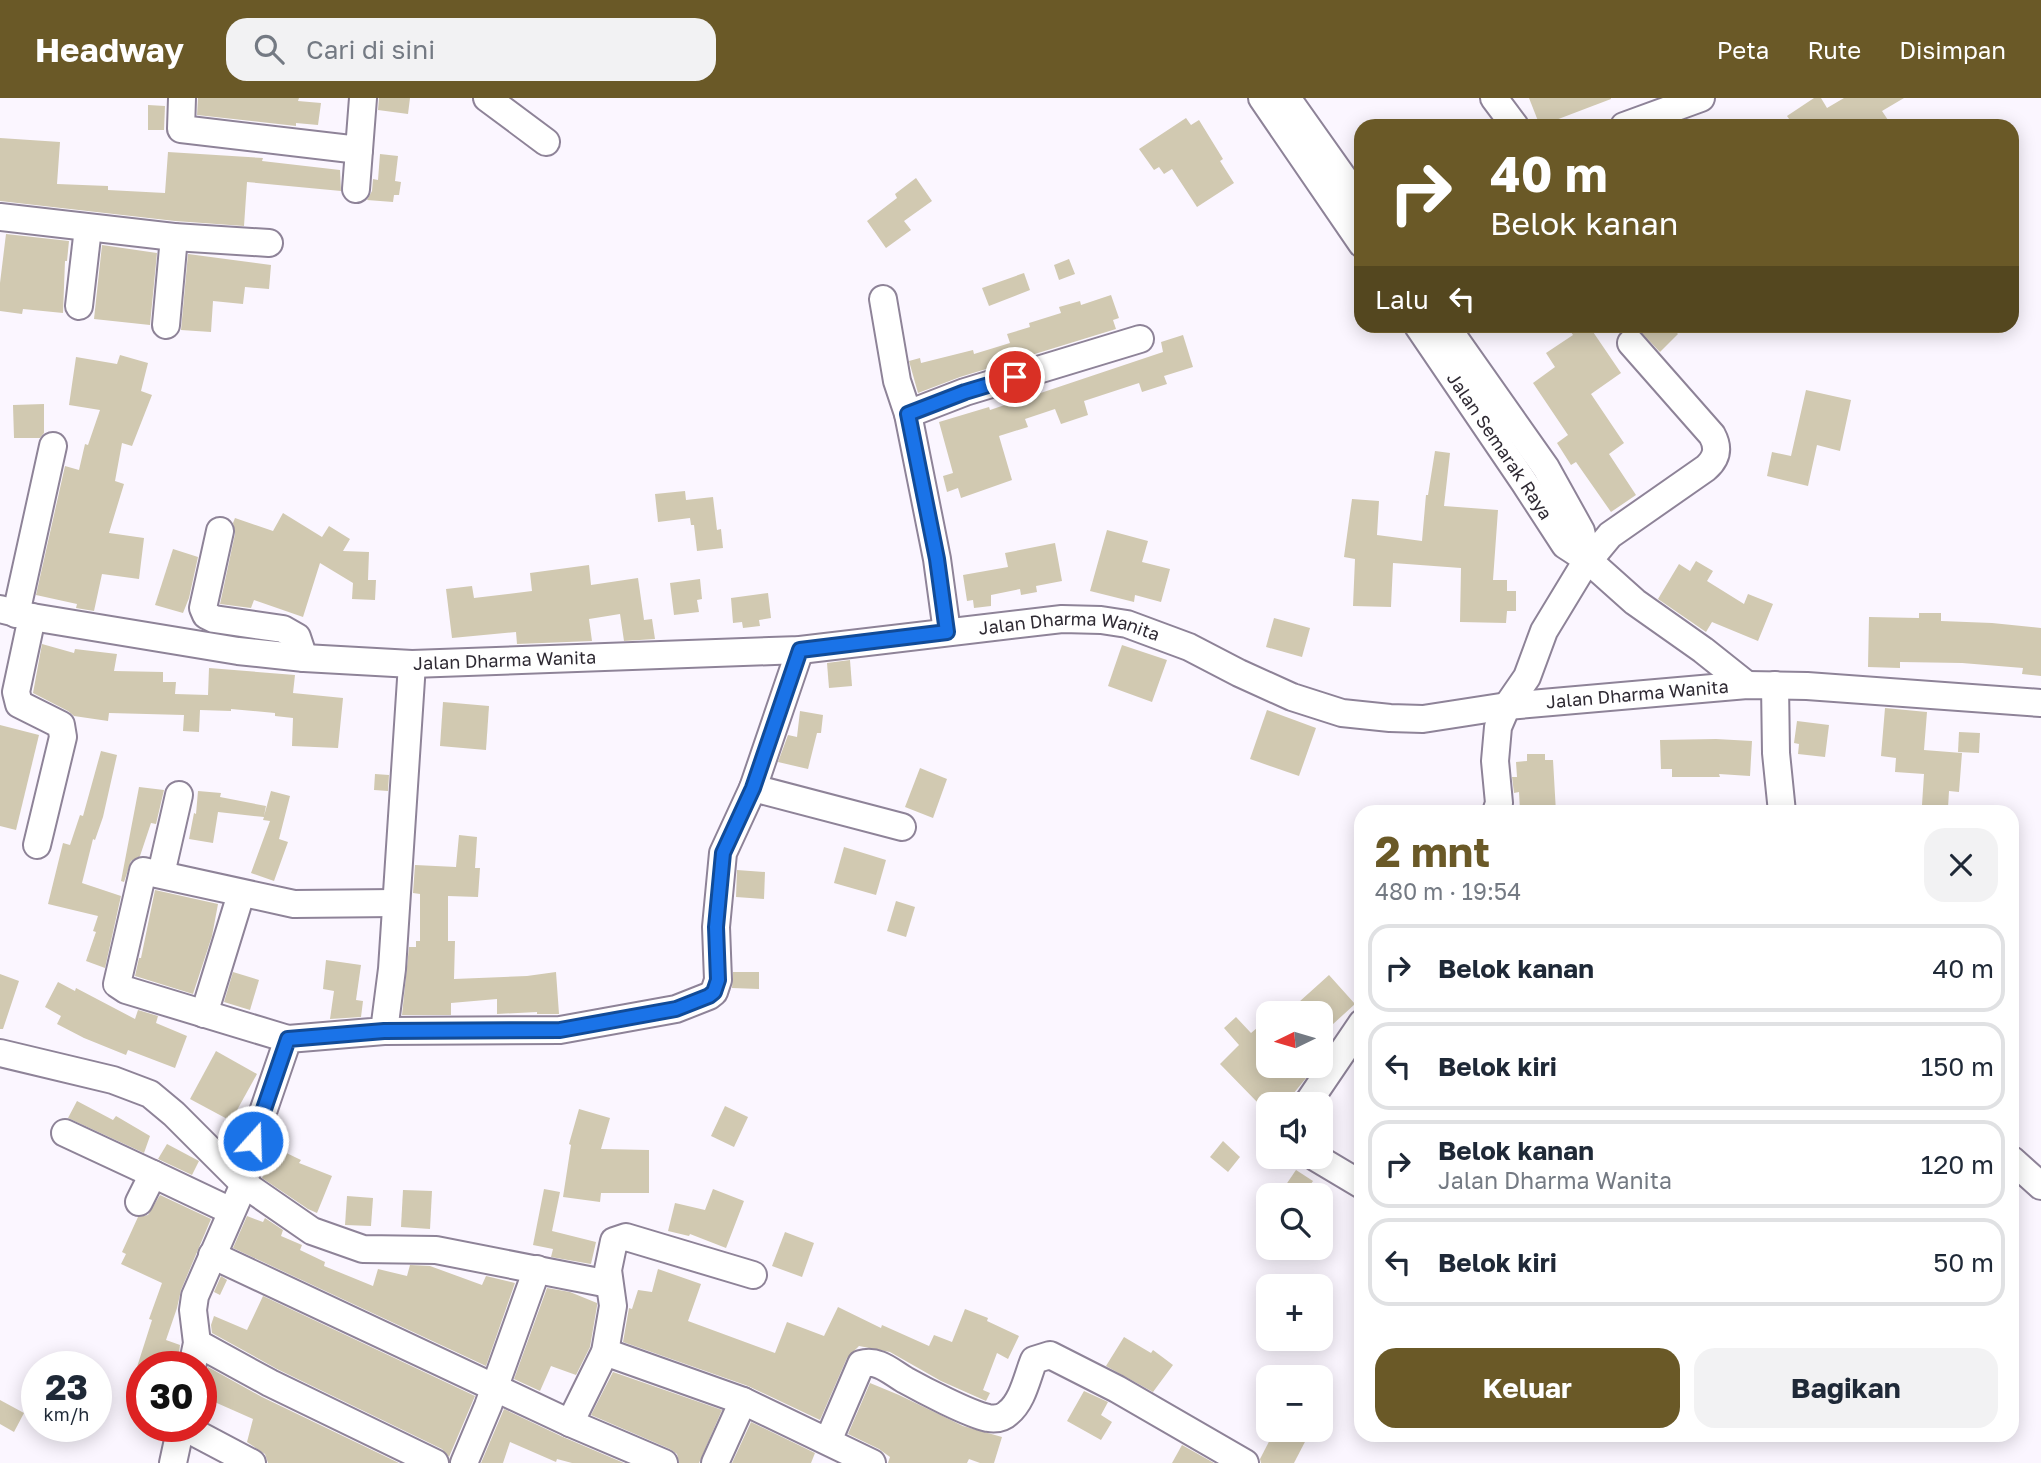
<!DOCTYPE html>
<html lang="id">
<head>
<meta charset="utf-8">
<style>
	:root { --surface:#fff; --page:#f2f2f3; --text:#1f2937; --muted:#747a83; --line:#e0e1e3; --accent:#6a5927 }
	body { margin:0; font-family:"Golos Text",sans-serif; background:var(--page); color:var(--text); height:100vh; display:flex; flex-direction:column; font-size:26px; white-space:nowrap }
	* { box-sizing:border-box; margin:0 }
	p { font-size:23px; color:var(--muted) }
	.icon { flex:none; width:38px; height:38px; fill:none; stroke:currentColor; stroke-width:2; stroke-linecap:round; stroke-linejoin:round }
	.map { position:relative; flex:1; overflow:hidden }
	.details { position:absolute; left:1354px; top:707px; width:665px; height:637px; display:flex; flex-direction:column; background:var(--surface); border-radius:21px; box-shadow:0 4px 18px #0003 }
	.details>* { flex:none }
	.hud { position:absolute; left:1354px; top:21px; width:665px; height:214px; border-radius:21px; box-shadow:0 4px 18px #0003; background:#6a5927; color:#fff; overflow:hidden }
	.needle { width:46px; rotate:265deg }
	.controls { position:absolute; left:1256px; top:903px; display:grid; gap:14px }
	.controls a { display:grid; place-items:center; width:77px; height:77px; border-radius:14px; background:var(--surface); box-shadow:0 4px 18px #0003; font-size:35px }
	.speed { position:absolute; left:21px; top:1253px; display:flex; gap:14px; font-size:35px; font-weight:700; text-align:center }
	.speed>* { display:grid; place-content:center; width:91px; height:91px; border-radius:50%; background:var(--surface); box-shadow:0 4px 18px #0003; line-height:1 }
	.speed small { font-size:18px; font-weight:400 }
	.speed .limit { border:10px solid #d22; background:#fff; color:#111 }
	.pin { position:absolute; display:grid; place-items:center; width:60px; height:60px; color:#fff; margin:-30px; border:4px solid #fff; border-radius:50%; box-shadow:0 2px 7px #0007 }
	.me { position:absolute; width:77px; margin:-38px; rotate:20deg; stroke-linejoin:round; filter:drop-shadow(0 0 5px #0008) }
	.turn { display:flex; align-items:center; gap:24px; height:147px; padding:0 21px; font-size:32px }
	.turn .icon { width:91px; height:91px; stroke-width:2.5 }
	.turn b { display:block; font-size:49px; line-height:60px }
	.then { display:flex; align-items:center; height:66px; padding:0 21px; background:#0003; gap:14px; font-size:26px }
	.round { display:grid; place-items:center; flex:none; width:74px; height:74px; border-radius:21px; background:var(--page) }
	.headline { display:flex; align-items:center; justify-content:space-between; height:119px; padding:0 21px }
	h1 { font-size:42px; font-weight:700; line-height:52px; color:var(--accent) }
	.button { display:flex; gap:14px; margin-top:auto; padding:14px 21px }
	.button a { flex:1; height:80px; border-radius:21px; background:var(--accent); color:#fff; font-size:28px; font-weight:700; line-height:80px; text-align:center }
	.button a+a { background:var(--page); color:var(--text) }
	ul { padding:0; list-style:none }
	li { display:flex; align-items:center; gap:21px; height:88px; margin:0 14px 10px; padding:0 7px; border:4px solid var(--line); border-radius:21px }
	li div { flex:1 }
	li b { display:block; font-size:26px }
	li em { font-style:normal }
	header { display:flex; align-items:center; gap:42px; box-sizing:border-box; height:98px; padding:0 35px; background:var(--accent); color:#fff }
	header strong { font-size:33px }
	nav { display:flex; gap:38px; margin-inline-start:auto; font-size:24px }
	.search { width:490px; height:63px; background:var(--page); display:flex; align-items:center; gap:18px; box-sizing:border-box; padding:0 24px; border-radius:21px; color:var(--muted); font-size:26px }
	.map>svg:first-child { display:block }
</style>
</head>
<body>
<header>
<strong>Headway</strong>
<div class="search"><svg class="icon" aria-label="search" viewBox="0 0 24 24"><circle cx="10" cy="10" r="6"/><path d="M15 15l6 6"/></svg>Cari di sini</div>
<nav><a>Peta</a><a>Rute</a><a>Disimpan</a></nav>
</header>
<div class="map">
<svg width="2041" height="1365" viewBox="0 0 2041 1365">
	<rect width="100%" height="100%" fill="#fbf6ff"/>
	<g fill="#d1c9b1">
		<polygon points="198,0 299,0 298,3 321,5 318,27 296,25 296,28 197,17"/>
		<polygon points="379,0 410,0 408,16 378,12"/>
		<polygon points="1529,0 1611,0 1611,1 1540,28"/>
		<polygon points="1814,0 1821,0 1827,10 1844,0 1904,0 1882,13 1892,28 1794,28 1787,18"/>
		<polygon points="148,7 165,8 164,32 148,32"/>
		<polygon points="1186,20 1191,27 1199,22 1223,61 1220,63 1234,85 1197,109 1172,71 1164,76 1159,69 1154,72 1139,51"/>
		<polygon points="0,40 60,44 57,86 108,88 108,92 165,95 168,54 263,60 262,63 340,72 341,93 247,84 244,128 175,123 0,103"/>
		<polygon points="380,56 398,58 395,83 401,84 399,97 394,97 393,104 367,102 372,93 373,81 378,82"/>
		<polygon points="916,80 932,103 904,123 911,132 886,150 867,123 897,100 895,96"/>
		<polygon points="6,136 69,143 67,163 65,163 63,215 23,211 22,216 0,213 0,185"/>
		<polygon points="102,147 157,155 150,227 94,221"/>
		<polygon points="188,156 271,167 269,191 245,189 243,206 213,203 211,234 181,232"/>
		<polygon points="1069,161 1075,176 1059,182 1054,167"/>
		<polygon points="1024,175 1030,192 989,208 982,190"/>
		<polygon points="1111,197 1119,220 1113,222 1116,231 960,279 918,295 909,263 920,260 921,265 973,252 974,256 1010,245 1007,236 1030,229 1029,225 1061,215 1059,209 1080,203 1081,207"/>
		<polygon points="1567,228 1589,228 1621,275 1591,296 1624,345 1609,356 1636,397 1611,414 1576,364 1571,367 1557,345 1568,337 1533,285 1555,269 1546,255 1573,237"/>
		<polygon points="1644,228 1670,228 1678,236 1660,254 1639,232"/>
		<polygon points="1183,237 1193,269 1164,278 1167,286 1142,294 1139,285 1084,303 1088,317 1061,326 1055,311 1025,321 1028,329 999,338 1012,382 961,400 958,390 947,394 943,378 953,375 939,324 989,309 990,312 1163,254 1161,244"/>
		<polygon points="120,257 148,265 141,293 152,297 132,348 122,345 115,383 124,386 109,435 144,440 139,481 102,476 94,513 76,510 77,506 36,497 65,368 79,372 85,346 88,347 100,312 69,307 76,259 117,266"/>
		<polygon points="1806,292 1851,302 1840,353 1817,347 1808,388 1767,378 1772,354 1791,358"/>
		<polygon points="44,306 44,335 40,340 14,340 13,307"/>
		<polygon points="1435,353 1450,355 1444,408 1498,412 1493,482 1507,482 1507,493 1516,493 1516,513 1507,513 1506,525 1460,524 1461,470 1393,465 1391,509 1353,508 1355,461 1344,459 1352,401 1379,403 1377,437 1422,443 1426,397 1428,397"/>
		<polygon points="685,393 686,402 713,399 717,432 721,431 723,450 697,453 694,427 691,427 690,420 658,424 655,396"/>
		<polygon points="283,415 322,439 329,428 350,441 343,453 369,454 368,482 376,482 375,502 352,501 353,485 320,465 303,519 254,502 251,510 220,506 235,436 233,425 235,420 273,433"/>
		<polygon points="1107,432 1148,443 1142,464 1170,471 1161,504 1135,497 1134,504 1090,493"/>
		<polygon points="1055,445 1062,483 1036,488 1037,494 1021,497 1020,491 991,497 991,508 974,510 973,502 967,503 963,477 1008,469 1005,455"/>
		<polygon points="173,451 198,459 189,500 183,515 155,507"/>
		<polygon points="1696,463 1713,473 1707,483 1744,506 1748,496 1773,506 1758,543 1712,524 1706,534 1658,501 1679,466 1690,473"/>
		<polygon points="589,467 591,487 638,480 644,522 652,521 655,541 624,543 620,516 589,521 592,543 517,546 516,534 452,540 446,491 472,488 474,500 532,493 530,475"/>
		<polygon points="700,481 702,501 697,502 699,514 674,517 670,485"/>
		<polygon points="768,495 771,520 759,522 760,528 743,530 742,524 733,525 731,500"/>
		<polygon points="1919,515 1941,515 1941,523 1992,525 2041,530 2041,578 2022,576 2023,570 1962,565 1900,564 1900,570 1868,569 1869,519 1919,520"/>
		<polygon points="1274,520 1310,530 1302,559 1266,549"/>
		<polygon points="42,546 74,555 75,551 117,556 114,573 163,574 163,584 176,584 175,596 208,597 209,570 295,577 293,595 343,600 338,650 292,648 293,620 275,618 275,615 231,611 231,613 200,612 199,634 183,633 184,617 109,615 108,623 74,618 68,613 33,595"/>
		<polygon points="1122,547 1167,562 1152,604 1108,588"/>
		<polygon points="850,562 852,588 829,590 827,565"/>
		<polygon points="443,604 489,608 486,652 440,648"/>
		<polygon points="1885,610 1927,614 1924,652 1962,655 1959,694 1949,693 1948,710 1922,707 1924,676 1895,674 1896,660 1881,658"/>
		<polygon points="1267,612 1316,630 1299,678 1250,661"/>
		<polygon points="800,613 823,617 821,635 817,635 808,671 778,664 788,637 797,639"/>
		<polygon points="1797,623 1829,627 1825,659 1798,656 1799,646 1794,645"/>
		<polygon points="0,627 39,637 16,732 0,728"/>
		<polygon points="1959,634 1980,635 1979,655 1958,654"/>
		<polygon points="1716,641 1752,643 1750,678 1719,676 1720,679 1672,679 1672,671 1661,671 1660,642"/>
		<polygon points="101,653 117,657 103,719 95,742 93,741 82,785 121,798 105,870 86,863 96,834 93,833 98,818 48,806 63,745 70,747 80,717 83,718"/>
		<polygon points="1527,656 1545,656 1545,662 1553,662 1556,714 1520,714 1519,694 1514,695 1512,679 1517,679 1516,664 1527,663"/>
		<polygon points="920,670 947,681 933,720 905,709"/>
		<polygon points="375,676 389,677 388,693 374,692"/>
		<polygon points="139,689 164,692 156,726 151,725 140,758 131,763 124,784 121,783"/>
		<polygon points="198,693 221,695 220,699 266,708 264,718 271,693 290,698 279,741 288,744 274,783 251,775 270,723 263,722 264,719 218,714 213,745 189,741 194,715 196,716"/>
		<polygon points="459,737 477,739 475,770 480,770 478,799 448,798 448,843 455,843 454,881 527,878 556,874 559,916 537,916 537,914 497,916 497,901 451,905 451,917 402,917 409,849 416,849 416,843 420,843 420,796 413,795 415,767 456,769"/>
		<polygon points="844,749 886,762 876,797 834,785"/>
		<polygon points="737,772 765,774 764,801 736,799"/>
		<polygon points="155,792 218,806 212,838 193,896 135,878 139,860 141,860"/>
		<polygon points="896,803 915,809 906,839 887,833"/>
		<polygon points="326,862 361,867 356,902 363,903 361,919 330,921 334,893 323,891"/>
		<polygon points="233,874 259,882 250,912 224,904"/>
		<polygon points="733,874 759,874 759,891 732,890"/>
		<polygon points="0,876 19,883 3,931 0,931"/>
		<polygon points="1329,877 1355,906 1321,937 1321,915 1309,915 1299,904"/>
		<polygon points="58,884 75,893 76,890 135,921 138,912 158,918 156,925 187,938 175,970 128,952 126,957 84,940 57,926 61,918 45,909"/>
		<polygon points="1236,919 1251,935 1257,930 1269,942 1269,968 1294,968 1306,980 1285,1006 1259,1006 1220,966 1239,947 1224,930"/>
		<polygon points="216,953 257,976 231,1023 190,1001"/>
		<polygon points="77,1003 113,1022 116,1018 150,1038 144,1055 68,1020"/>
		<polygon points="725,1008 748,1019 734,1049 711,1038"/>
		<polygon points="579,1011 610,1020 601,1051 649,1052 649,1095 601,1095 600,1104 563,1099 571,1047 569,1046"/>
		<polygon points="1223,1043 1240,1059 1228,1074 1210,1059"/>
		<polygon points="167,1046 199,1063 192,1077 158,1061"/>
		<polygon points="276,1050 301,1062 299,1065 332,1078 317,1115 308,1111 262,1080"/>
		<polygon points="1296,1072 1313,1083 1303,1097 1279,1097"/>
		<polygon points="544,1091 560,1094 552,1133 596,1144 591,1166 551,1159 553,1151 533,1147"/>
		<polygon points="713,1091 744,1103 726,1150 690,1136 689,1138 668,1133 675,1105 705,1112"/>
		<polygon points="403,1092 432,1093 430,1131 401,1129"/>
		<polygon points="160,1097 211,1121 181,1192 177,1210 166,1242 180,1247 177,1269 137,1269 152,1222 149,1221 162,1185 121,1166 126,1156 122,1154 138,1119 148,1117"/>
		<polygon points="347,1098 373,1100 371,1128 345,1127"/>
		<polygon points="247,1118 263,1124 265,1120 283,1132 281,1138 302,1147 300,1152 325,1164 324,1168 373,1188 378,1171 407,1178 410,1167 430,1168 482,1187 486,1178 515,1185 486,1268 233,1150"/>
		<polygon points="785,1134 814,1145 802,1179 772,1168"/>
		<polygon points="658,1171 701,1186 688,1223 775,1255 787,1224 824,1238 838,1209 881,1230 882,1227 929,1248 934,1237 952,1244 965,1211 988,1220 987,1223 1019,1238 1008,1261 997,1255 983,1292 990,1295 986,1303 941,1283 890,1254 859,1248 847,1260 820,1322 748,1288 623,1244 629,1210 632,1211 638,1192 652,1194"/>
		<polygon points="221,1178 227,1182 220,1197 214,1194"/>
		<polygon points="547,1190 570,1194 597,1205 597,1208 590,1249 576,1277 551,1268 540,1293 514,1281"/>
		<polygon points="263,1198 475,1298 449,1359 442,1351 277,1271 212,1235 211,1227 214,1218 247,1232"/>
		<polygon points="1124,1239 1151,1255 1153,1252 1173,1267 1153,1294 1106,1268"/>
		<polygon points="208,1269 262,1299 399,1365 268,1365 265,1356 247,1344 253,1321 201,1298 201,1281"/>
		<polygon points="613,1274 722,1312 699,1365 679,1365 677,1356 670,1351 591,1317"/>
		<polygon points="870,1285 899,1297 963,1328 1002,1339 994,1365 980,1365 969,1361 967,1365 888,1365 890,1359 879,1351 848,1336"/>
		<polygon points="1084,1293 1108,1304 1101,1317 1112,1324 1101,1342 1067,1323"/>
		<polygon points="0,1302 24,1315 14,1334 0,1326"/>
		<polygon points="504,1311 563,1339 624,1365 572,1365 557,1361 556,1364 510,1344 503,1365 481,1365"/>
		<polygon points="751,1324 815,1355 811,1365 732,1365"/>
		<polygon points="1275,1332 1296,1332 1308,1338 1294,1365 1261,1365 1260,1361"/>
		<polygon points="1182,1347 1214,1365 1172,1365"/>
	</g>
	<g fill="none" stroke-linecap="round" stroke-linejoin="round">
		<defs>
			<g id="minor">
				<polyline points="182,0 181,31 359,52 363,0"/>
				<polyline points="487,0 546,44"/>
				<polyline points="1262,0 1362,146"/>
				<polyline points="1287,0 1362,106"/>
				<polyline points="1494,0 1515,28"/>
				<polyline points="1624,28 1701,0"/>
				<polyline points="356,91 359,52"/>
				<polyline points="0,119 174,139 269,145"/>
				<polyline points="883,201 897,283 908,316 937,461 947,534"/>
				<polyline points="79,208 88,130"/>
				<polyline points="166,227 174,139"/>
				<path id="s1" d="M 1418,228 L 1524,384 L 1565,447 L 1588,462 L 1635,504 L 1703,552 L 1747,587"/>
				<polyline points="1446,228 1546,370 1581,433 1588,462"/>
				<polyline points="908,316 965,294 1140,241"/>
				<polyline points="220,433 203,510 206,517 214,521 283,531 297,539 304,560"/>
				<path id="s2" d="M 0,511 L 32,519 L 238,553 L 304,560 L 412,566 L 800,552 L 1062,521 L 1101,522 L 1127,526 L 1189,549 L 1239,575 L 1292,599 L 1342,615 L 1390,620 L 1423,621 L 1507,608 L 1747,587 L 1807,588 L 2041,605"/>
				<polyline points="16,516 53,348"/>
				<polyline points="32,519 16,594 19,606 61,627 63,639 37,747"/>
				<polyline points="800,552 753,690 902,729"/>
				<polyline points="1775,587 1776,655 1782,714"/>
				<path d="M 1496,714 L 1499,705 L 1495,663 L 1498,629 L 1507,608 L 1527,579 L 1544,533 L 1581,472 L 1610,437 L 1706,370 C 1717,360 1719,350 1712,337 L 1631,245"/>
				<polyline points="161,776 179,697"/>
				<polyline points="204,916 241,796"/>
				<polyline points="384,933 560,932 676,911 709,898 714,894 718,882 716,829 723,755 753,690"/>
				<polyline points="288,941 126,892 117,886 143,773 294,806 395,805"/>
				<polyline points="0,955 113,982 150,996 174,1016 244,1086 312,1133 363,1151 436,1152 609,1186"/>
				<polyline points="1307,1006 1362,925"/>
				<polyline points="65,1035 153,1076"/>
				<polyline points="1315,1059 1362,1087"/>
				<polyline points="2012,1062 2041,1088"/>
				<polyline points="139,1104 153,1076 231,1113"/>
				<polyline points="212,1157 570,1325 664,1365"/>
				<polyline points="197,1245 270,1285 435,1365"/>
				<polyline points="605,1254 743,1303 872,1365"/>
				<polyline points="192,1269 197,1245 193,1212 195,1198 244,1086 253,1043 288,941 384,933 392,871 412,566"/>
				<polyline points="570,1325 605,1254 613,1208 608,1172 614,1143 626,1139 753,1177"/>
				<polyline points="182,1328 252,1365"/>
				<path d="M 828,1343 L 861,1266 C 878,1261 890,1273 905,1282 C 923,1292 969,1316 988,1320 C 995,1321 1003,1320 1008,1315 C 1023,1303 1027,1279 1034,1262 L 1050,1257 L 1117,1291 L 1245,1365"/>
				<polyline points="173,1365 181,1328"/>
				<polyline points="464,1365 488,1308 537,1171"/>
				<polyline points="715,1365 743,1303"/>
			</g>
		</defs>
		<use href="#minor" stroke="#8e8398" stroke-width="30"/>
		<use href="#minor" stroke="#fff" stroke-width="26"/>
	</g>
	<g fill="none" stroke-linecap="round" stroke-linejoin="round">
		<defs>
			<polyline id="route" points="253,1043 288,941 384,933 560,932 676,911 709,898 714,894 718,882 716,829 723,755 753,690 800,552 947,534 937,461 908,316 965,294 1015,279"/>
		</defs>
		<use href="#route" stroke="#114b97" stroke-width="18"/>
		<use href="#route" stroke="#1a73e8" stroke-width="12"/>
	</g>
	<g text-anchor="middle" stroke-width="5" stroke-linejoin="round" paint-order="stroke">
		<g font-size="18" fill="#2f2a33" stroke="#fff">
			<text dy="6" stroke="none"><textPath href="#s1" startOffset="145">Jalan Semarak Raya</textPath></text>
			<text dy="6" stroke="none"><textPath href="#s2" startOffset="1076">Jalan Dharma Wanita</textPath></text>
			<text dy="6" stroke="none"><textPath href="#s2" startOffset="509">Jalan Dharma Wanita</textPath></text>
			<text dy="6" stroke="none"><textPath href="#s2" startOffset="1664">Jalan Dharma Wanita</textPath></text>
		</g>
	</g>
</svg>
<div class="controls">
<a><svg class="needle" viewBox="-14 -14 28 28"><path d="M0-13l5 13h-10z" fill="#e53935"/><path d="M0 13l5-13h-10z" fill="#747a83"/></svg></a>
<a><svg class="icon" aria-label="sound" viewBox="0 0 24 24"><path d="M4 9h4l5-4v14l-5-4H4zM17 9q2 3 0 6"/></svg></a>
<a><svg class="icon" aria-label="search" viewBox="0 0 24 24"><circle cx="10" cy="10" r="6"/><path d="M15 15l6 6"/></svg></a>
<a>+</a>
<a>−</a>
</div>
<div class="speed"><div>23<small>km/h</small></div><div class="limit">30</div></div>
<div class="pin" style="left:1015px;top:279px;background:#d93025"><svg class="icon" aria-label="arrive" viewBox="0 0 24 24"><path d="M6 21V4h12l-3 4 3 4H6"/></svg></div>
<svg class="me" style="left:253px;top:1043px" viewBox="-20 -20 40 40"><circle r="17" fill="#1a73e8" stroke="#fff" stroke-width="3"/><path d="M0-11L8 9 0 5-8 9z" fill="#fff"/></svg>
<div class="hud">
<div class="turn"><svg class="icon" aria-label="right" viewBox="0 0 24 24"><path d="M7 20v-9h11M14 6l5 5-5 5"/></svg><div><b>40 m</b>Belok kanan</div></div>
<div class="then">Lalu<svg class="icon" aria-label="left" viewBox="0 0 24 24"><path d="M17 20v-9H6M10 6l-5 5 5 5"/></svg></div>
</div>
<section class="details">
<div class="headline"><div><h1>2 mnt</h1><p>480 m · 19:54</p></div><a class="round"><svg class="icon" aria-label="close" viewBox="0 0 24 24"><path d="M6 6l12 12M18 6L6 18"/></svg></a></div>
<ul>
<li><svg class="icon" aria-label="right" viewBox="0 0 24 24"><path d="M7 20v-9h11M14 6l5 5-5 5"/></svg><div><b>Belok kanan</b></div><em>40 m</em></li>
<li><svg class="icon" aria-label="left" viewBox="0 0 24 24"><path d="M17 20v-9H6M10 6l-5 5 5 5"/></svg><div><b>Belok kiri</b></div><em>150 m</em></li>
<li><svg class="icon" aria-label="right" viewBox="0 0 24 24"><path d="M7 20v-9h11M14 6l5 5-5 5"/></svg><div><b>Belok kanan</b><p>Jalan Dharma Wanita</p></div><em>120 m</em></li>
<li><svg class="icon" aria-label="left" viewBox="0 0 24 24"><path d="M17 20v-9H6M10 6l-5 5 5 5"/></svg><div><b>Belok kiri</b></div><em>50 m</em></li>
</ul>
<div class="button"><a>Keluar</a><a>Bagikan</a></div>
</section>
</div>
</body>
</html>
